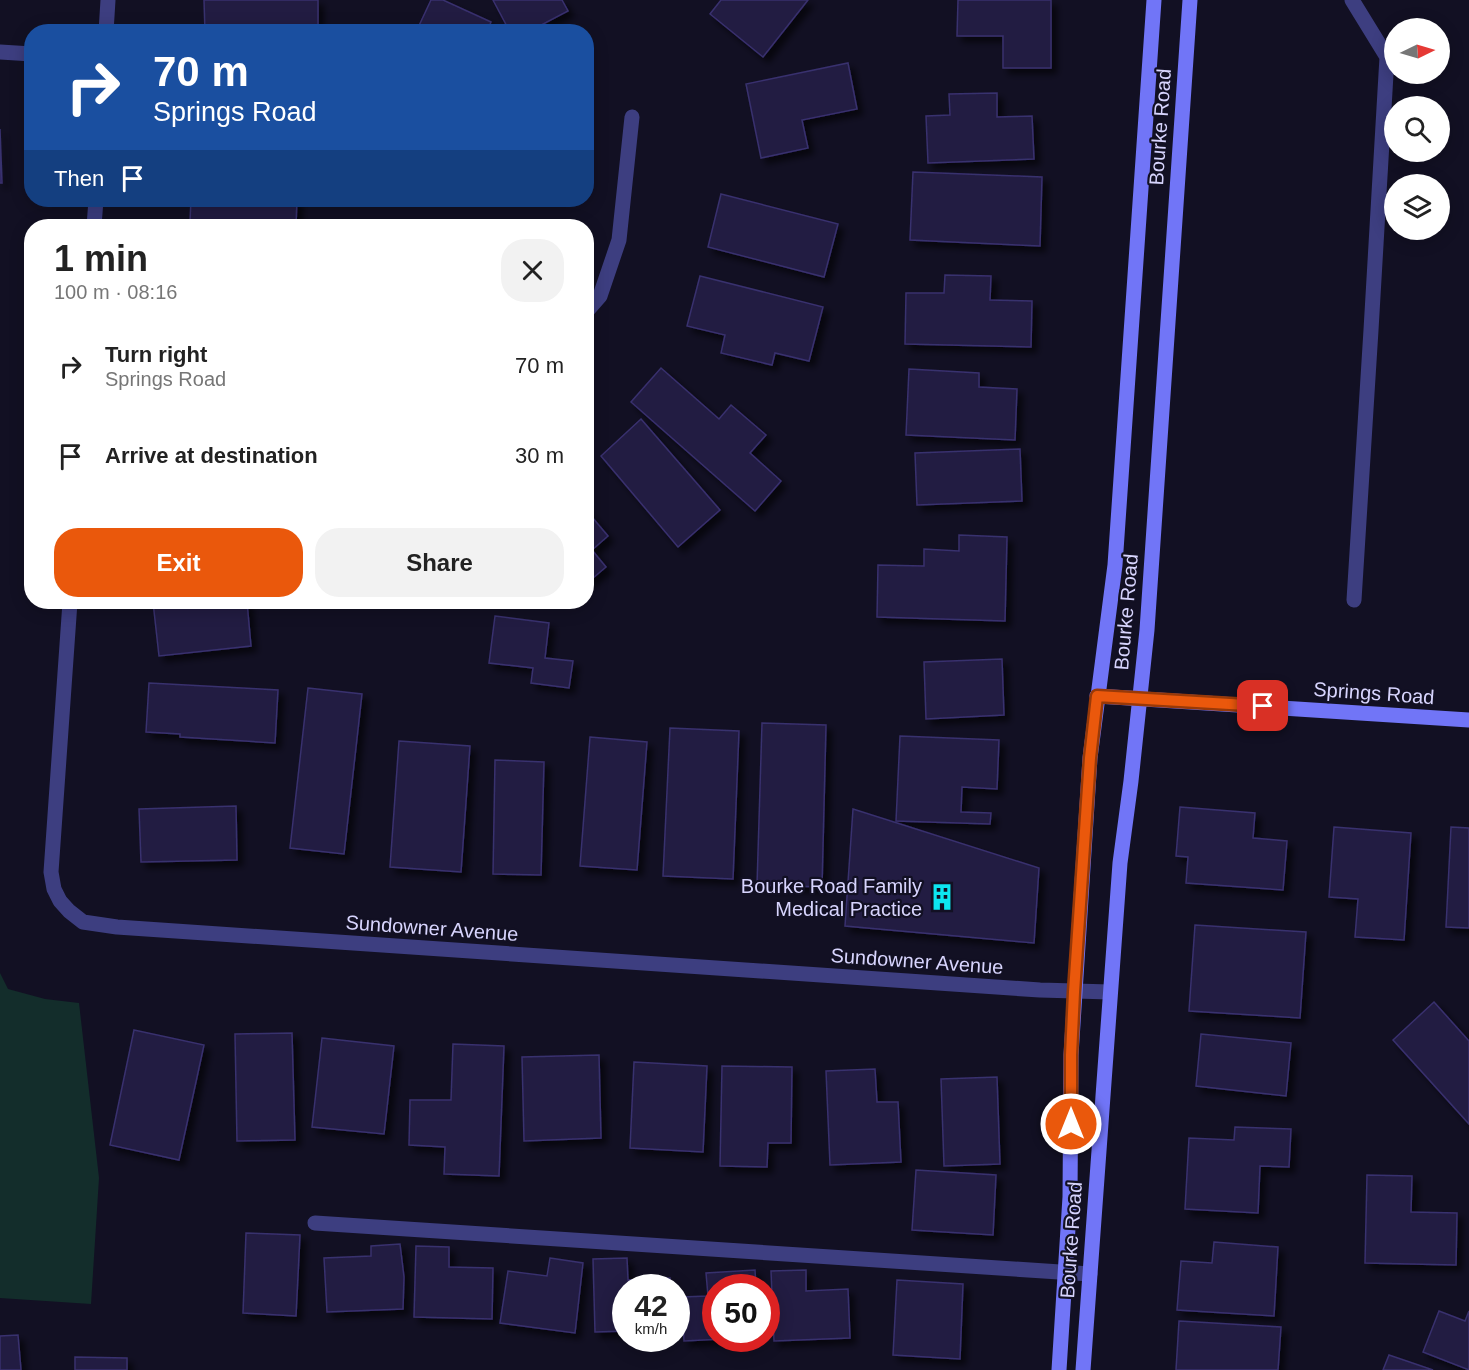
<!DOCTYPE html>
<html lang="en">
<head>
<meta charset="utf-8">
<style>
	:root { --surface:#fff; --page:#f2f2f2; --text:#222; --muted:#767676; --accent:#ea580c }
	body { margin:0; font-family:Helvetica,sans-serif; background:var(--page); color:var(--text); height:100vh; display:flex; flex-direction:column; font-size:22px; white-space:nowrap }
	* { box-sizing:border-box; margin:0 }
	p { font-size:20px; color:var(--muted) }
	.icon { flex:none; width:33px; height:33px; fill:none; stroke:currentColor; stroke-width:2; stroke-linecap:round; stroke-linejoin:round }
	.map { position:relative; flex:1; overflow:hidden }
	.sheet { position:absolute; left:24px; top:219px; width:570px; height:390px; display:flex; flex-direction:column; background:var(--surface); border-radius:24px; box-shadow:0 3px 15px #0003 }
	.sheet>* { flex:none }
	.banner { position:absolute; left:24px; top:24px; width:570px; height:183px; border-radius:24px; box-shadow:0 3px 15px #0003; background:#1a4fa0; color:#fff; overflow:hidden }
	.needle { width:39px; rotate:85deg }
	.tools { position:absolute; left:1384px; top:18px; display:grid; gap:12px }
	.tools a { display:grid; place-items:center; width:66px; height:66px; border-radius:50%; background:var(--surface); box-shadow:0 3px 15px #0003; font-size:30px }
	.speed { position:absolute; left:612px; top:1274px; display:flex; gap:12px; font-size:30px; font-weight:700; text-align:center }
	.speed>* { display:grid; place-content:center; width:78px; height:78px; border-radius:50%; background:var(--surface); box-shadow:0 3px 15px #0003; line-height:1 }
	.speed small { font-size:15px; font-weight:400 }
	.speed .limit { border:9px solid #d22; background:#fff; color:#111 }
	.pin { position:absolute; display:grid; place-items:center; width:51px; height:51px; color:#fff; margin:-26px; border-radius:12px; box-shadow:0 3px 9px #0006 }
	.me { position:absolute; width:66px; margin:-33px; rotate:0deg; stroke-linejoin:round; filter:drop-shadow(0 0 4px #0008) }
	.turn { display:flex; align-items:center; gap:21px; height:126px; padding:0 30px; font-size:27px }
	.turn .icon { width:78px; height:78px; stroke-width:2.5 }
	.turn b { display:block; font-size:42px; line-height:51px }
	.then { display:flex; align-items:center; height:57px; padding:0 30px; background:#0003; gap:12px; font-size:22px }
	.round { display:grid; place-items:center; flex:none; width:63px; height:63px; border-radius:24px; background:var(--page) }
	.overview { display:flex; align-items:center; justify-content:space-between; height:102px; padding:0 30px }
	h1 { font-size:36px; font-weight:700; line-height:45px }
	.action { display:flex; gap:12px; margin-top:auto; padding:12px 30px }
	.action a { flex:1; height:69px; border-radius:24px; background:var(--accent); color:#fff; font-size:24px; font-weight:700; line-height:69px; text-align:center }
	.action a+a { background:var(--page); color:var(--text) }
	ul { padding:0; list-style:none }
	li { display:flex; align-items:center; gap:18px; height:90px; padding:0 30px }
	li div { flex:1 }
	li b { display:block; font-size:22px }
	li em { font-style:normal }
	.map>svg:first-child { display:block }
</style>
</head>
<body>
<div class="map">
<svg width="1469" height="1370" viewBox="0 0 1469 1370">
	<defs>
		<filter id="shadow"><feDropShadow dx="5.5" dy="5.5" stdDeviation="3" flood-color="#0009"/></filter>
	</defs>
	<rect width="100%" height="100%" fill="#121023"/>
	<polygon fill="#132d2b" points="0,973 8,989 45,999 79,1003 99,1178 91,1304 0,1298"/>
	<g fill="#221d43" stroke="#39306e" stroke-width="1.5" filter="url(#shadow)">
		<polygon points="204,0 318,0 318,32 205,32"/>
		<polygon points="431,0 443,0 491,22 487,32 416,32"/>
		<polygon points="493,0 562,0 568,11 528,32 510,32"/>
		<polygon points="721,0 808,0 763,57 710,14"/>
		<polygon points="958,0 1051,0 1051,68 1003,68 1003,36 957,36"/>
		<polygon points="848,63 857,109 802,120 808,148 761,158 746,84"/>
		<polygon points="997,93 997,117 1032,116 1034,159 928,163 926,116 950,115 949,94"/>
		<polygon points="0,129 2,183 0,183"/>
		<polygon points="913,172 1042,177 1040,246 910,240"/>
		<polygon points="721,194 838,224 824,277 708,247"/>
		<polygon points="191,200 297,200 296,225 190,221"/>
		<polygon points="945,275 991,276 990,300 1032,301 1031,347 905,344 906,293 944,293"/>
		<polygon points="700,276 823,307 809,361 775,353 772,365 721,353 725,335 687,326"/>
		<polygon points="661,368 719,419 731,405 766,435 750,453 781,481 755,511 631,402"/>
		<polygon points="909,369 979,373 979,387 1017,389 1015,440 906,435"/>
		<polygon points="641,419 720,510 678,547 601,456"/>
		<polygon points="1020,449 1022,501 917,505 915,453"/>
		<polygon points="586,510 608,536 592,550 606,567 586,584"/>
		<polygon points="959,535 1007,537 1005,621 877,617 878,565 924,566 924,549 959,551"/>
		<polygon points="153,602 247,602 251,646 159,656"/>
		<polygon points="495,616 549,623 545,658 573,661 569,688 531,683 533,668 489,663"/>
		<polygon points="1002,659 1004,715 926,719 924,662"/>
		<polygon points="149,683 278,690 275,743 180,737 180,734 146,732"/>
		<polygon points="308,688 362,694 344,854 290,848"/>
		<polygon points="762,723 826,725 822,887 757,885"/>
		<polygon points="670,728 739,731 733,879 663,876"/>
		<polygon points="900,736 999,740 997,789 962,787 961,812 991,813 990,824 896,821"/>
		<polygon points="590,737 647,742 637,870 580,866"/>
		<polygon points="399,741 470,746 461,872 390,867"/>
		<polygon points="495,760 544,762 541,875 493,874"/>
		<polygon points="236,806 237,860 141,862 139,809"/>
		<polygon points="1180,807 1255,813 1253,838 1287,841 1283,890 1186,883 1188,857 1176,856"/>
		<polygon points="853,809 1039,868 1034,943 845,926"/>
		<polygon points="1334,827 1411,833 1404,940 1355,937 1358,899 1329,897"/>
		<polygon points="1451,827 1469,828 1469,928 1446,927"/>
		<polygon points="1195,925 1306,932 1300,1018 1189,1011"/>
		<polygon points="1434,1002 1469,1041 1469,1124 1393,1040"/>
		<polygon points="134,1030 204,1045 179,1160 110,1145"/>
		<polygon points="292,1033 295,1140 237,1141 235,1034"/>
		<polygon points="1201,1034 1291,1043 1286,1096 1196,1086"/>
		<polygon points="322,1038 394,1046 384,1134 312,1127"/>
		<polygon points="453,1044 504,1046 499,1176 444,1174 445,1147 409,1145 410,1100 451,1100"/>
		<polygon points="599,1055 601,1138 524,1141 522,1057"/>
		<polygon points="634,1062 707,1066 703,1152 630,1148"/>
		<polygon points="722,1066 792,1067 791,1143 768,1143 767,1167 720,1166"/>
		<polygon points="875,1069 877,1102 898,1102 901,1162 830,1165 826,1071"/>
		<polygon points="997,1077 1000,1164 944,1166 941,1079"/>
		<polygon points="1235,1127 1291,1129 1289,1167 1260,1166 1258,1213 1185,1209 1189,1138 1234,1140"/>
		<polygon points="916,1170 996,1175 993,1235 912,1230"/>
		<polygon points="1367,1175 1412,1176 1411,1212 1457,1213 1456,1265 1365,1263"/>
		<polygon points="246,1233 300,1235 296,1316 243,1313"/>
		<polygon points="1214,1242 1278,1247 1274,1316 1177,1310 1181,1261 1212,1263"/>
		<polygon points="400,1244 404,1277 403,1309 327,1312 324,1258 371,1256 371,1246"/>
		<polygon points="416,1246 449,1247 449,1267 493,1268 492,1319 414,1317"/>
		<polygon points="550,1258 583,1263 575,1333 500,1323 508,1271 547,1276"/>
		<polygon points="627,1258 628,1280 670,1278 670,1287 626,1287 626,1331 595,1332 593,1259"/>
		<polygon points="755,1270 756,1287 716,1287 716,1338 742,1338 684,1341 682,1297 708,1296 706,1273"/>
		<polygon points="806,1270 806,1291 848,1289 850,1338 774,1341 771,1271"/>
		<polygon points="897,1280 963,1284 960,1359 893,1355"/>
		<polygon points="1439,1311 1465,1321 1469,1311 1469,1370 1423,1352"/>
		<polygon points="1179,1321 1281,1327 1278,1370 1176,1370"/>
		<polygon points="18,1335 21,1370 0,1370 0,1336"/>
		<polygon points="1389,1355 1433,1370 1383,1370"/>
		<polygon points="75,1357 127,1358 127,1370 75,1370"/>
	</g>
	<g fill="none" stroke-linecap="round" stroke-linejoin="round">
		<polyline stroke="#3d3e80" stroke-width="15" points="1352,0 1387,57 1371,330 1354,600"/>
		<g stroke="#3d3e80" stroke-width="15">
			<polyline points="106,32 108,0"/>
			<polyline points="0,52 32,54"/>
			<polyline points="94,226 96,200"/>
			<polyline points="586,312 600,296 619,240 632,117"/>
			<polyline points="70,602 51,872 54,889 60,901 69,911 83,922 117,927 1040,990 1110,992"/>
			<polyline points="315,1223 1090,1274"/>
		</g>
		<g stroke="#7175f7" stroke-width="15">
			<polyline points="1097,696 1469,720"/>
			<polyline points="1059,1370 1070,1197 1071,1055 1090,758 1115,565 1154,0"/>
			<polyline points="1083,1370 1120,863 1131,781 1147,630 1190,0"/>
		</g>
	</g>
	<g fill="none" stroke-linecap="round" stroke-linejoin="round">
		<defs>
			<polyline id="route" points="1071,1124 1071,1055 1074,992 1090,758 1097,696 1263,706"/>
		</defs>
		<use href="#route" stroke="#983908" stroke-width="15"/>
		<use href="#route" stroke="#ea580c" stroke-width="10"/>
	</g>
	<defs>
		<symbol id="building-bare" viewBox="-9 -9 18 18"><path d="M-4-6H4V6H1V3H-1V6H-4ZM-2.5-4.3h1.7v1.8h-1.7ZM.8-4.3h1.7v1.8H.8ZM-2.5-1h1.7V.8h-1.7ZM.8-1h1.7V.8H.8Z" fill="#0de6f0" stroke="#121023" stroke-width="2.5" paint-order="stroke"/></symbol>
	</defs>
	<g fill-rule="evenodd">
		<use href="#building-bare" x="923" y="878" width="38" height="38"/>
	</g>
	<g text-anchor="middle" stroke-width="4.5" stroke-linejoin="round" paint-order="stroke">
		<g font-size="20" fill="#d7d4fd" stroke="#121023">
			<text transform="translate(1160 127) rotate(-86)" y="7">Bourke Road</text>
			<text transform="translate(1126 612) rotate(-85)" y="7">Bourke Road</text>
			<text transform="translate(1374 693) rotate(4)" y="7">Springs Road</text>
			<text transform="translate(432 928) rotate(4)" y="7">Sundowner Avenue</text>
			<text transform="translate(917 961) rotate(4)" y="7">Sundowner Avenue</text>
			<text transform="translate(1071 1240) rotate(-86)" y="7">Bourke Road</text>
		</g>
		<g font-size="20" fill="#d7d4fd" stroke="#121023" text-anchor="end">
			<text x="922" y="893">Bourke Road Family<tspan x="922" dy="23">Medical Practice</tspan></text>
		</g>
	</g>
</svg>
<div class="tools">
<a><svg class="needle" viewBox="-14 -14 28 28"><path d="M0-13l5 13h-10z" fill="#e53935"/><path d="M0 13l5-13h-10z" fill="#767676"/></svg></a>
<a><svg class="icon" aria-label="search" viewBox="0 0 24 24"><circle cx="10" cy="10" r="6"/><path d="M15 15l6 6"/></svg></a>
<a><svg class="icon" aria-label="layers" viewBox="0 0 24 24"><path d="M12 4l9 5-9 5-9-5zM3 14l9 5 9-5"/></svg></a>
</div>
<div class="speed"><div>42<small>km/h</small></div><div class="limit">50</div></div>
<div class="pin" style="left:1263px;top:706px;background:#d93025"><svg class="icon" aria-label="arrive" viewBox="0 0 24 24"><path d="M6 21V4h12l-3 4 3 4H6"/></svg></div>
<svg class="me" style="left:1071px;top:1124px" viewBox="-20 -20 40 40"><circle r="17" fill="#ea580c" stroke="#fff" stroke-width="3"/><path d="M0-11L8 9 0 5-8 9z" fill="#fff"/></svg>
<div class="banner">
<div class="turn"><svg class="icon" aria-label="right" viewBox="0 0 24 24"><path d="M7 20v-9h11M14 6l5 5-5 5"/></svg><div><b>70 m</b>Springs Road</div></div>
<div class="then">Then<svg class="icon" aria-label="arrive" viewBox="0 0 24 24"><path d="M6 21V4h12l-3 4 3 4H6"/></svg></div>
</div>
<section class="sheet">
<div class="overview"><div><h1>1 min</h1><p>100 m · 08:16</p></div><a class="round"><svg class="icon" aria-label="close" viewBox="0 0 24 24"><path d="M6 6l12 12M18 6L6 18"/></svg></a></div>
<ul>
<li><svg class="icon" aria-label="right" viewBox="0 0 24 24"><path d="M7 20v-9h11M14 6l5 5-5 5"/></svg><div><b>Turn right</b><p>Springs Road</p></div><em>70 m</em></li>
<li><svg class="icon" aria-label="arrive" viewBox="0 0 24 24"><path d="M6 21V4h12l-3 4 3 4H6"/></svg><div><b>Arrive at destination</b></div><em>30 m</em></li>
</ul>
<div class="action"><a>Exit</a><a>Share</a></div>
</section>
</div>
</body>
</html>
